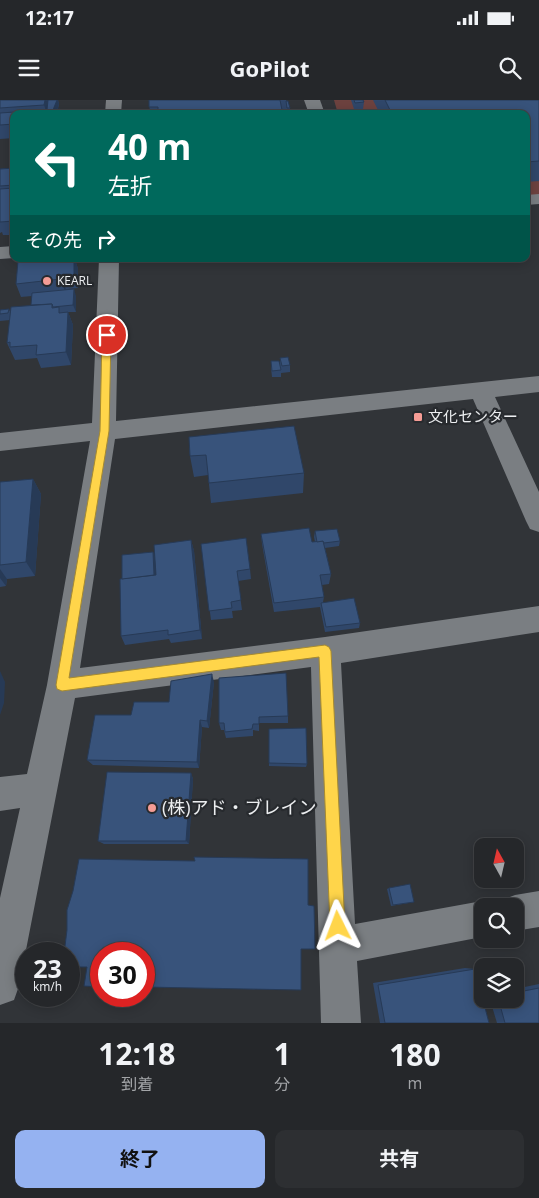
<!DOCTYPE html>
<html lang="ja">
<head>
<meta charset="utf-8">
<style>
	:root { --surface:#25272a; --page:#2d2f32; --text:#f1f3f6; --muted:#a3a5a8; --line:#424447; --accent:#95b2f1 }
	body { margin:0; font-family:"Open Sans","Noto Sans JP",sans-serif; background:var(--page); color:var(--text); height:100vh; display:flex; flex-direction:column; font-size:19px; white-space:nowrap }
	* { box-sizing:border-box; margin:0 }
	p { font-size:16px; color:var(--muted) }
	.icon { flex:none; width:28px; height:28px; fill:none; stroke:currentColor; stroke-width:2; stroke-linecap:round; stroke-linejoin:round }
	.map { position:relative; height:923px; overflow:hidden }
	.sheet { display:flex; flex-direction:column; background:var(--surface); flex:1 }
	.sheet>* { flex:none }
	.top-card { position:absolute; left:10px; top:10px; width:520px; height:152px; border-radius:10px; box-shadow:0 2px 12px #0003,0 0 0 1px var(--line); background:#00695c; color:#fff; overflow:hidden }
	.needle { width:32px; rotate:352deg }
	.tools { position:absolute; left:474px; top:738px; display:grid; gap:10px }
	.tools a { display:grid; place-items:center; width:50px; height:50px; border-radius:10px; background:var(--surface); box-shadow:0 2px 12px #0003,0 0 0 1px var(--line); font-size:25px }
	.speed { position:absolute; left:15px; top:842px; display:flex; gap:10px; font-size:25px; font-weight:700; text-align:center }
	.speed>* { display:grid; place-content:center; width:65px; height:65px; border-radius:50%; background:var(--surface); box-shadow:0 2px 12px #0003,0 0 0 1px var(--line); line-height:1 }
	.speed small { font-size:12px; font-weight:400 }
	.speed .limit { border:8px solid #d22; background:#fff; color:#111 }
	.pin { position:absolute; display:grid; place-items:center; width:42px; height:42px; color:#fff; margin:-21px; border:2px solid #fff; border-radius:50%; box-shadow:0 1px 5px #0007 }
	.me { position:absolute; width:55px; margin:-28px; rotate:357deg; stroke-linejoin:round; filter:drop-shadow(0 0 4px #0008) }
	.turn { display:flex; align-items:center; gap:18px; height:105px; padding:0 15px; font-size:22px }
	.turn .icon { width:65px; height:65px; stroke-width:2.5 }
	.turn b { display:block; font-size:35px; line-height:42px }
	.then { display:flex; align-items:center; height:48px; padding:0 15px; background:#0003; gap:10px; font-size:19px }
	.eta { display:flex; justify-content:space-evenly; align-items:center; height:85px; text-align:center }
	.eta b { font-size:30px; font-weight:700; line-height:35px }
	.primary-button { display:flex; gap:10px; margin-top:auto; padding:10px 15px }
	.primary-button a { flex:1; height:58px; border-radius:10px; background:var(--accent); color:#111; font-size:20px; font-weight:700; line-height:58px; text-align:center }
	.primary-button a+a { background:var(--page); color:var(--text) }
	.status { display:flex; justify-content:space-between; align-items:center; height:35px; padding:0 25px; background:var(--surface); direction:ltr }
	.status svg { height:14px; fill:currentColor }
	header { display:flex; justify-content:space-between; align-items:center; height:65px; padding:0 15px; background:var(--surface); font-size:22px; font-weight:700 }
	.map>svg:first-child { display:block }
</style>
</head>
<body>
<div class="status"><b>12:17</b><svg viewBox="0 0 49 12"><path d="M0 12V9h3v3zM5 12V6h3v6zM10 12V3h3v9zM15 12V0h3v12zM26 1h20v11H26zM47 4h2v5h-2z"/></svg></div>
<header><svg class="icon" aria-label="menu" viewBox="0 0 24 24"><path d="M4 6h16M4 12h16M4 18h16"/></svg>GoPilot<svg class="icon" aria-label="search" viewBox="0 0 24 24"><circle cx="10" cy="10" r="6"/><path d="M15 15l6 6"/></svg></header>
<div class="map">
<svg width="539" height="923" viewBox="0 0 539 923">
	<rect width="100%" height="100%" fill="#313438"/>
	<polygon fill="#6d423f" points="334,0 539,0 539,97 526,98 526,14 338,14"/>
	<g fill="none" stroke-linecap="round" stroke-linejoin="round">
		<g fill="#7a7e82" fill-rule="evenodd">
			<polygon points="106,0 122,0 121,14 105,14"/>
			<polygon points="304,0 320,0 325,14 309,14"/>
			<polygon points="539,94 539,104 526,105 526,95"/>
			<polygon points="14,146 14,158 0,159 0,147"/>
			<polygon points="99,159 119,159 116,321 539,276 539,292 495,297 539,392 539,432 530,429 526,421 473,299 115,339 80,568 325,537 539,506 539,532 341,563 355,824 482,801 495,806 482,806 482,837 357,861 361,923 321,923 311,567 75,598 19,886 14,900 0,905 0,798 20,708 0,711 0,677 27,674 47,585 90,341 0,351 0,333 92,323"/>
			<polygon points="539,791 539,827 515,831 515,806 499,806 502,800 515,795"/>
		</g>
	</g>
	<g fill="#30476a">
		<polygon points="0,0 58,0 59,4 58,9 14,14 14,38 0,39"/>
		<polygon points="149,0 286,0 290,8 290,13 296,14 287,14 286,12 286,14 150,14"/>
		<polygon points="351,0 363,0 364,2 363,9 354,9"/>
		<polygon points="373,0 539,0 539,81 526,82 526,14 380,14"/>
		<polygon points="14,68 14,135 3,135 2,132 0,133 0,69"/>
		<polygon points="44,159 75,159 78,169 78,188 66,189 65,190 76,196 76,212 68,212 73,225 71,265 41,268 37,258 15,260 7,243 10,220 0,221 0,210 9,209 11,214 31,205 32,196 21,197 16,184"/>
		<polygon points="280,258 290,265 290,272 281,273 281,270 281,277 272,277 271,268 271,261 280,264"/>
		<polygon points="189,337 304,373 303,393 211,403 208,375 194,377 190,356"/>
		<polygon points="33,379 41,394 35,476 7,479 6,486 0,487 0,382"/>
		<polygon points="315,431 340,441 339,446 325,448 331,474 329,484 322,485 324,497 323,502 360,523 359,528 325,532 320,507 274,512 262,444 261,434 312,442 315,442 314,437"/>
		<polygon points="191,440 194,451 202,539 171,543 169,539 125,545 121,536 123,479 153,452 155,458 155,475"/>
		<polygon points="201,444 250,469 251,479 238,481 242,510 232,511 233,518 211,520"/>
		<polygon points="219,578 288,616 288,623 259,623 259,631 253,630 253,636 226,638 224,630 221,630 219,623"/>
		<polygon points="214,582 209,628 202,627 199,668 93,665 87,660 131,615 169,602"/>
		<polygon points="269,629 307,664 306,667 269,666"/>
		<polygon points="191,673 193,679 189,744 104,744 98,741"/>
		<polygon points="389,788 414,802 391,806 387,789"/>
		<polygon points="465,868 475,869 489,923 380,923 373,883"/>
		<polygon points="539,884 539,923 497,923 491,903 508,899 515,899 515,889"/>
	</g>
	<g fill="#273a56">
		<polygon points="45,0 48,0 47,14 44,5"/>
		<polygon points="57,0 58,0 59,4 56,14 53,10"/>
		<polygon points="74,159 75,159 78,169 78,188 74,175"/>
		<polygon points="61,176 66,189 65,192 61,179"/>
		<polygon points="74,189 76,196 76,212 73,205"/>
		<polygon points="68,212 73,225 71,265 66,252"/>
		<polygon points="33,379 41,394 35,476 26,462"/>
		<polygon points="191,440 194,451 202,539 200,530"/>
		<polygon points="153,452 155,458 156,481 154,475"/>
		<polygon points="0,469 7,479 6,486 0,478"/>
		<polygon points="0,571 5,582 4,603 0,615"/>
		<polygon points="212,574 214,582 209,628 207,621"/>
		<polygon points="200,620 202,627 199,668 197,662"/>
		<polygon points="191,673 193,679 189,744 186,741"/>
	</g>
	<g fill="#38537b" stroke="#273a56">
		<polygon points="0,0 45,0 44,5 0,8"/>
		<polygon points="48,0 57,0 53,10 47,10"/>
		<polygon points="149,0 280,0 282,10 224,14 158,14 158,7 149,7"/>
		<polygon points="354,0 363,0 364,2 355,3"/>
		<polygon points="385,0 539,0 539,61 526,62 526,14 392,14"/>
		<polygon points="286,1 288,1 290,8 287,8"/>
		<polygon points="60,9 60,14 14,14 14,24 0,25 0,13"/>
		<polygon points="14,68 14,85 0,86 0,69"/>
		<polygon points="14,88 14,121 0,122 0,89"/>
		<polygon points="44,159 74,159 74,175 61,176 61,179 16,184 18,161"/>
		<polygon points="74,189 73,205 53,207 52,204 31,205 32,193"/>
		<polygon points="52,204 52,208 59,207 59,213 68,212 66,252 36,255 37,245 10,247 10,242 7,243 11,207"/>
		<polygon points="9,209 8,213 0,214 0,210"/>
		<polygon points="288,257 290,265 282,266 280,258"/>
		<polygon points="271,261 279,261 281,270 272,271"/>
		<polygon points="294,326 304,373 209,383 206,355 190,356 189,337"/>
		<polygon points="33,379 26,462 0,465 0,382"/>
		<polygon points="309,428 312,442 323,441 331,474 320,475 324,497 274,503 261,434"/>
		<polygon points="337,429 340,441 324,443 323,441 317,442 315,431"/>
		<polygon points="246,438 250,469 237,471 241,500 231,502 232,508 209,511 201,444"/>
		<polygon points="191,440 200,530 168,535 168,530 121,536 120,479 156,475 154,445"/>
		<polygon points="153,452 154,475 122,479 122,455"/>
		<polygon points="354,498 360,523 326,527 321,503"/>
		<polygon points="286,573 288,616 259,617 259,624 253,624 252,629 225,632 224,623 219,623 219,578"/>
		<polygon points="212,574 207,621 200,620 197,662 87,660 95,615 131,615 134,602 169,602 171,581"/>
		<polygon points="306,628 307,664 269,663 269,629"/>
		<polygon points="107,672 191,673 186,741 98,741"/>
		<polygon points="194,757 308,759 308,805 314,806 315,849 301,849 301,890 144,887 144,854 101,854 101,887 84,886 87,867 69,867 69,854 64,854 67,830 67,810 73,791 79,759 195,761"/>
		<polygon points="410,784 414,802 393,805 389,788"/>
		<polygon points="475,869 489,923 385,923 378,885"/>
		<polygon points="539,888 539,923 505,923 500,905 521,900 519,892"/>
	</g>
	<polygon fill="#ffd54a" stroke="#a68a30" points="107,232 111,235 109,331 69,578 325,545 329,547 331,551 345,826 343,832 338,834 332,832 330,826 319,557 62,591 57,589 56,585 100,331 102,235"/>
	<g fill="#f59c95" stroke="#272a2e" stroke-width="2">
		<circle cx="47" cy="181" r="5"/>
		<rect x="413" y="312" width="10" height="10" rx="2.5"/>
		<circle cx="152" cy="708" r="5"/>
	</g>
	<g text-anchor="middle" stroke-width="4.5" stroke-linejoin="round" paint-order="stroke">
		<g font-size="12" fill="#eceef0" stroke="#272a2e" text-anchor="start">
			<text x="57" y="185">KEARL</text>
		</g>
		<g font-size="15" fill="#eceef0" stroke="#272a2e" text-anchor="start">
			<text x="428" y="322">文化センター</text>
		</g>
		<g font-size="18" fill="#eceef0" stroke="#272a2e" text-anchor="start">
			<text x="162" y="714">(株)アド・ブレイン</text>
		</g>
	</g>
</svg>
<div class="tools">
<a><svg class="needle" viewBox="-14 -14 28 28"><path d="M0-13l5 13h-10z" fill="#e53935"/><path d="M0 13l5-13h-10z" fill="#a3a5a8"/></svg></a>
<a><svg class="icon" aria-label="search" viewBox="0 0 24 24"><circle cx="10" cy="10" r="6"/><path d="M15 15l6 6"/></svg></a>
<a><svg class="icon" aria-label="layers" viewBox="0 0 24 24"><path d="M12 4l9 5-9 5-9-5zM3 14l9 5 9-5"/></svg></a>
</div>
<div class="speed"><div>23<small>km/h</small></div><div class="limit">30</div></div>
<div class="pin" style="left:107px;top:235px;background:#d93025"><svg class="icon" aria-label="arrive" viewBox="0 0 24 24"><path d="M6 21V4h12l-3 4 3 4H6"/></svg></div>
<svg class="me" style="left:338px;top:826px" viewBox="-20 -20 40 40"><path d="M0-17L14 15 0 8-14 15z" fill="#ffd54a" stroke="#fff" stroke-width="4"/></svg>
<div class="top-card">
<div class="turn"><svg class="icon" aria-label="left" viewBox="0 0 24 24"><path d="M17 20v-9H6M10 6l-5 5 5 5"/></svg><div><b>40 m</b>左折</div></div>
<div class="then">その先<svg class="icon" aria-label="right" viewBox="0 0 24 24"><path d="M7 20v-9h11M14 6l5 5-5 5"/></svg></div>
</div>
</div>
<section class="sheet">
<div class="eta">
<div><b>12:18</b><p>到着</p></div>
<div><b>1</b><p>分</p></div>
<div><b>180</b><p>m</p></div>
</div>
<div class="primary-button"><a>終了</a><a>共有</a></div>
</section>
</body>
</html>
